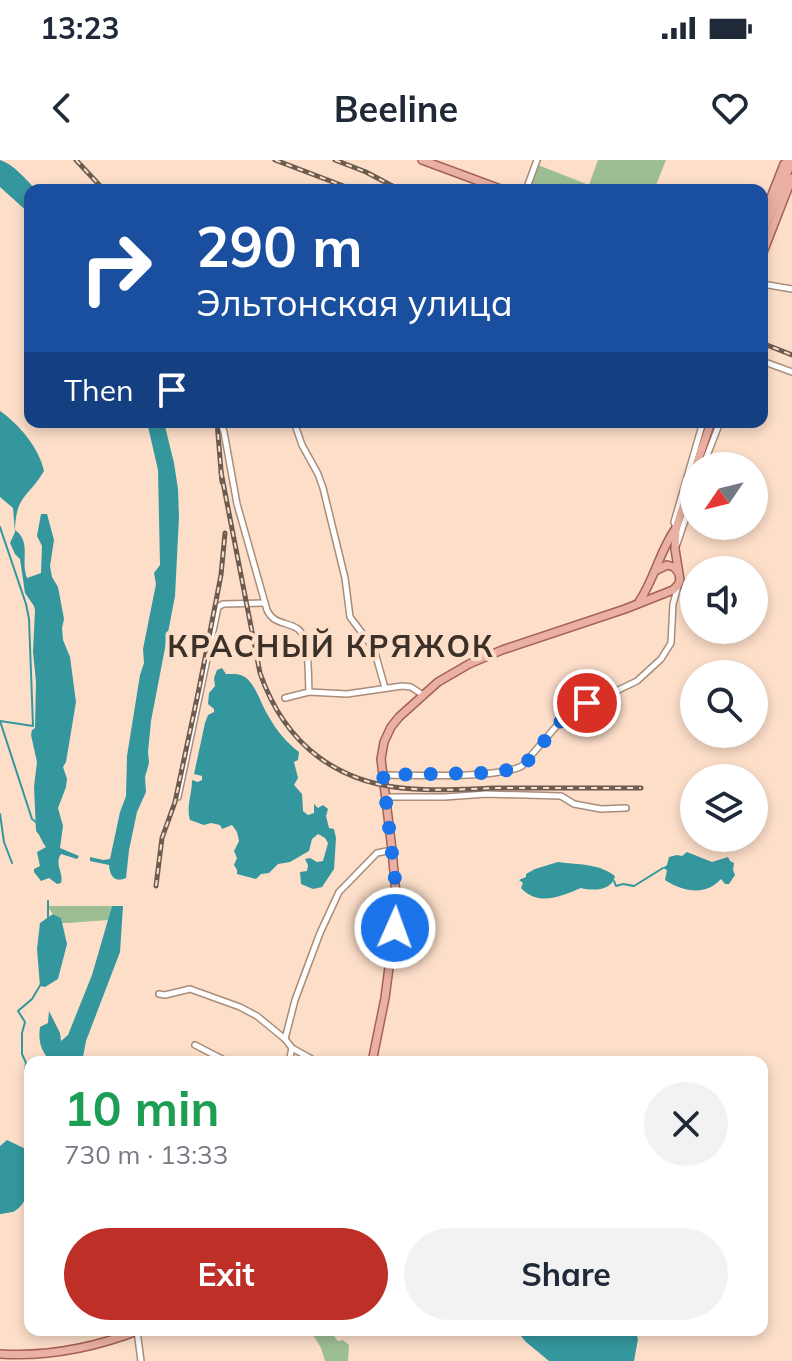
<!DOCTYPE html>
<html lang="en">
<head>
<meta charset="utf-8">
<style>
	:root { --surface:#fff; --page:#f2f2f3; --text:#1f2937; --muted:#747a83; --accent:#bd2f27 }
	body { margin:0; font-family:Mulish,sans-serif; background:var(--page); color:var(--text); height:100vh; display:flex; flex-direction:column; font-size:30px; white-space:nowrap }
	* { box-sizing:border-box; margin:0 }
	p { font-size:26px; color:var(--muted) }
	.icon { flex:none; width:44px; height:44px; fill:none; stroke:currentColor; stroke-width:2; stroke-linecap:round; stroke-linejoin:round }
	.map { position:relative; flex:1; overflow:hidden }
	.side { position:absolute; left:24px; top:896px; width:744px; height:280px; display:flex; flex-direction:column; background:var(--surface); border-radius:16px; box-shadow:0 4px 12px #0003 }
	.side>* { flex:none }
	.top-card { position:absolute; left:24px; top:24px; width:744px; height:244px; border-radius:16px; box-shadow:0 4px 12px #0003; background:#1a4fa0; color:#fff; overflow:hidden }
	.needle { width:52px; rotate:235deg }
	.controls { position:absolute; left:680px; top:292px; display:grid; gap:16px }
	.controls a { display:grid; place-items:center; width:88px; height:88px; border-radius:50%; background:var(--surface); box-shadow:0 4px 12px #0003; font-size:40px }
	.pin { position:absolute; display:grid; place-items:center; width:68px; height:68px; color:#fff; margin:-34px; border:4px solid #fff; border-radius:50%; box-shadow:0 2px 8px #0007 }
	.me { position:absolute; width:88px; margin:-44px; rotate:2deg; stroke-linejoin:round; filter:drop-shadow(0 0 6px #0008) }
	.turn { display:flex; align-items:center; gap:28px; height:168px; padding:0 40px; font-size:36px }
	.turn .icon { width:104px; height:104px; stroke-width:2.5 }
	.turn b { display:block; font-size:56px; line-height:68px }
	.then { display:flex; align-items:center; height:76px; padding:0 40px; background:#0003; gap:16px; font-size:30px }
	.round { display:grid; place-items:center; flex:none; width:84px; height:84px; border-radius:42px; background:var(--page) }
	.head { display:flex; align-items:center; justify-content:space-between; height:136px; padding:0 40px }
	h1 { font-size:48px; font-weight:700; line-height:60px; color:#1e9e55 }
	.cta { display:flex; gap:16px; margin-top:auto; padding:16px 40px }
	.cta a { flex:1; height:92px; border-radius:48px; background:var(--accent); color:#fff; font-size:32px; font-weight:700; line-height:92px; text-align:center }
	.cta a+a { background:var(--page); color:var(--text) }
	.status { display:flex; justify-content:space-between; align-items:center; height:56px; padding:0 40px; background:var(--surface); direction:ltr }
	.status svg { height:22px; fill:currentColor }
	header { display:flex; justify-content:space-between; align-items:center; height:104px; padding:0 40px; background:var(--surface); font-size:36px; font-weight:700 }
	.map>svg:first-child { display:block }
</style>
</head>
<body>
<div class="status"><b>13:23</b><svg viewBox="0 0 49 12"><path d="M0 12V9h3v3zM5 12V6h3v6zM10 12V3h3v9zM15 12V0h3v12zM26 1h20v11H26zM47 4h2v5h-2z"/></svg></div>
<header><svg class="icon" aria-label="back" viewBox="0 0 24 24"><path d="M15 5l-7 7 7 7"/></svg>Beeline<svg class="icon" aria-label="heart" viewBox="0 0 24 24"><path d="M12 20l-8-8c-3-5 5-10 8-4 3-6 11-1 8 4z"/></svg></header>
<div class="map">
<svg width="792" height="1201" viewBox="0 0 792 1201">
	<rect width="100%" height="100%" fill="#fcdec9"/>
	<g fill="#9dbe94">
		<polygon points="598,0 666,0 654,30 529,30 538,5 589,25"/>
		<polygon points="47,746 112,746 108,760 68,763 62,763 61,758 53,754"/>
		<polygon points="310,1170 329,1170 338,1181 343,1180 349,1185 348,1201 325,1201 321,1188"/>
	</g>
	<g fill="#35979e">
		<path d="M 0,0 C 13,4 26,19 36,30 L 30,30 L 30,54 L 0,27 Z"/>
		<path d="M 0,251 C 19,264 39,288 44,311 C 28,338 16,335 15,370 C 32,382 20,401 27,418 L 41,413 L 42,386 L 37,376 L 41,354 L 47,354 L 54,380 L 50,406 L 52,417 L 58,427 L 64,459 L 62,468 L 63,480 L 70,497 L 76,542 L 66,602 L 63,607 L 67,619 L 66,627 L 58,648 L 63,666 L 60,688 L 79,696 L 77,699 L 61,694 C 54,705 64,712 61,723 L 57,724 L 49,718 L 41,721 L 34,712 L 34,709 L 40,706 L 37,692 L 46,687 C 41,681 41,676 36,671 L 34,627 L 37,602 L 31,575 L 32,570 L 35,568 L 36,522 L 33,492 L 35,450 L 34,446 L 25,433 L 20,399 L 15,394 L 10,383 L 15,372 L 13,348 L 0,337 Z"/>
		<path d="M 147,262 L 164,262 L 174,303 L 178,329 L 179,357 L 175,436 L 151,561 L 148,592 L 149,603 L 145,617 L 146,632 L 137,652 L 129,690 L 126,718 C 114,723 110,716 109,705 L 90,701 L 90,697 L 103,700 L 110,699 L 120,652 L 126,636 L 127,596 L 140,515 L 144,503 L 143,489 L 156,424 L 154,413 L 160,405 L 158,310 Z"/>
		<path d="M 222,508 L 226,514 C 232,514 239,513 245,517 C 257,526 261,545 269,557 C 276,570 287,583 299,592 L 298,600 L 294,602 L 298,618 L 294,625 L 302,634 L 303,651 L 308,655 L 314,653 L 314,644 L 318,648 L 323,645 L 328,649 L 326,656 L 329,668 L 334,669 L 336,678 L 334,709 L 322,727 L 313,729 L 301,724 L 300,712 L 307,711 L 308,705 L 305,699 L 310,698 L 317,702 L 323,701 L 328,683 L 325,678 L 318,674 L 312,679 L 309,691 L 290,702 L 278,704 L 269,713 L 261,714 L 256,719 L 237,714 L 237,710 L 234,705 L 237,698 L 234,691 L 239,681 L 237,672 L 232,665 L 222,669 L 220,665 L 211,663 L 204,665 L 190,660 C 186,646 192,635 192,620 L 198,622 L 202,620 L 202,616 L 194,614 L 205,563 L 208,555 L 214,552 L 214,549 L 208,544 L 209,533 L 215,526 L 214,518 L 217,510 Z"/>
		<path d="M 687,692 L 712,702 L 728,697 L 730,701 L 734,703 L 733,710 L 735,715 L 729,724 L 725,724 L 721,719 C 705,737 682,731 665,720 L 667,710 L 663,708 L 667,705 L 669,697 L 677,695 L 682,696 Z"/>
		<path d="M 558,702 C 579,705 598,703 615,716 C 612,731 593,731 581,728 C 561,736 539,747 521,728 L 523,723 L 519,720 L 526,717 L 526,714 L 535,709 Z"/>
		<path d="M 112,746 L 123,746 L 120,792 L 86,881 L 82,902 L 51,902 C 41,891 38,882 40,867 L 48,863 L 49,851 L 60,873 L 61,881 L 68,875 L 92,815 Z"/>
		<polygon points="53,754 61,758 67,784 58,819 45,827 40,826 37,789 40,763"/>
		<path d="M 7,980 L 30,991 C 30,1010 34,1041 13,1052 C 12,1052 1,1054 0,1054 L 0,986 Z"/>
		<polygon points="516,1170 635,1170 638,1179 634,1201 549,1201 526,1182"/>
	</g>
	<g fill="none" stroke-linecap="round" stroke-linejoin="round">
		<g stroke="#35979e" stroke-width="2">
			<polyline points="0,367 26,444 29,459 33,566 0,561"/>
			<polyline points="0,561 32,659 37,663"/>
			<polyline points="0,654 4,682 12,703"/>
			<polyline points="614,721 616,726 623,724 634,726 663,708"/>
			<polyline points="48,759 48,741"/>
			<polyline points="30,917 27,918 25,911 26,903 22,894 22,873 25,862 18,851 32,839 41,824"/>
		</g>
		<defs>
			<g id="minor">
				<polyline points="526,30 537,0"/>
				<polyline points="762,124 792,129"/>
				<polyline points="762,201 792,212"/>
				<path d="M 219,262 L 221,264 L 224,272 L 237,344 L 267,450 C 274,465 286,461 298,469 C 310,478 308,518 309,532"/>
				<polyline points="294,262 302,285 318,314 323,328 345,418 350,457 374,489 385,528"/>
				<polyline points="703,306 720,262"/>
				<polyline points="676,368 674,362 703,262"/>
				<polyline points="677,384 694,334"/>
				<polyline points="285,538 309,532 347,534 402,526 411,527 423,535"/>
				<path d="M 383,615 C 414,615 497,619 522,606 L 566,555 L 637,521 L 661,499 L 671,483 L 673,444 L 678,426"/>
				<polyline points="178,637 218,447 223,444 265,443"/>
				<polyline points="386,637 445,637 486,634 561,636 574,644 601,649 626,648"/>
				<polyline points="159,834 165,835 190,829 240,847 257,856 285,879 292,888 317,902"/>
				<polyline points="285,879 295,840 308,805 320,773 339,732 377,693 392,690"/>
				<polyline points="195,885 228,902"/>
				<polyline points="289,902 292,888"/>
				<polyline points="137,1171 141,1201"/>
			</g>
			<g id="major">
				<polyline points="422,0 503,30"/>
				<polyline points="762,60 784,4 792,0"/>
				<polyline points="762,75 792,1"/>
				<polyline points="762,95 792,18"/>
				<polyline points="696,306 711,262"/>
				<polyline points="657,410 667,405 674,407 678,412"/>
				<path d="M 639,442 C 655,418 660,390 676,368 L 694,313"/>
				<polyline points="372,902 385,838 397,746 392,690 381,599 384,582 391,567 399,557 438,522 469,504 502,490 625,449 673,430 678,425 680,420 675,389 676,368"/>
				<path d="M 0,1194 C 47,1197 96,1187 140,1170"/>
			</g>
		</defs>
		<use href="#minor" stroke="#a98d7a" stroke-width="8"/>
		<use href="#major" stroke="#a56152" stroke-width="10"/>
		<use href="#minor" stroke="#fff" stroke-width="5"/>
		<use href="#major" stroke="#ebb0a4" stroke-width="7"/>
		<defs>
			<g id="rail">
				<polyline points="76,0 104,30"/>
				<polyline points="275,0 354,30"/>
				<polyline points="335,0 366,12 400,30"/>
				<polyline points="762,183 792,195"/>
				<polyline points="217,262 222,322"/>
				<path d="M 221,312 L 260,513 C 285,585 338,625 414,629 C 441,631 468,629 494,628 C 543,628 592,628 641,628"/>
				<polyline points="156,726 162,678 175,642 199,529 221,415 225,373"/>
			</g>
		</defs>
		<use href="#rail" stroke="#6c5c50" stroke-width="5"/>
		<use href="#rail" stroke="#fcdec9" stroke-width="2" stroke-dasharray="6" stroke-linecap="butt"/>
	</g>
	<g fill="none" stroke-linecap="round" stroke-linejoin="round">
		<polyline stroke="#1a73e8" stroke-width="14" stroke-dasharray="0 25.2" points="395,768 397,737 383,615 483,613 517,609 527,602 566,555 587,543"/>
	</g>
	<g text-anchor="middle" stroke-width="8" stroke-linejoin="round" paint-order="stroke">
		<g font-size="30" font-weight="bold" letter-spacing="2" fill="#3c3128" stroke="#fcdec9">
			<text x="331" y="497">КРАСНЫЙ КРЯЖОК</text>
		</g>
	</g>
</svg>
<div class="controls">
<a><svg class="needle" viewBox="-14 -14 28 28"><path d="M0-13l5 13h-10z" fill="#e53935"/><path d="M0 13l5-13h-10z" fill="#747a83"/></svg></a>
<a><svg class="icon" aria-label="sound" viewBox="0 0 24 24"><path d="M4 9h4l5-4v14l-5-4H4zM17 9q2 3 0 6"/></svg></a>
<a><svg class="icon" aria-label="search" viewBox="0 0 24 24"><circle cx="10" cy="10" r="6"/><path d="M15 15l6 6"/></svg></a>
<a><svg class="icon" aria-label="layers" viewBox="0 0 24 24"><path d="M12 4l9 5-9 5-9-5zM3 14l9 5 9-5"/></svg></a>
</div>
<div class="pin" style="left:587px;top:543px;background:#d93025"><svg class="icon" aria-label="arrive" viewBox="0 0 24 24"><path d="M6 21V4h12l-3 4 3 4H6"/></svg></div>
<svg class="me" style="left:395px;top:768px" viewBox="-20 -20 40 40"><circle r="17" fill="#1a73e8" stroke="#fff" stroke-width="3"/><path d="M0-11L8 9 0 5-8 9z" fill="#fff"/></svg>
<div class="top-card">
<div class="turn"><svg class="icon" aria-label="right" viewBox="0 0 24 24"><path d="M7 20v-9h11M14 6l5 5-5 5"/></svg><div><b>290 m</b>Эльтонская улица</div></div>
<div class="then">Then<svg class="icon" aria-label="arrive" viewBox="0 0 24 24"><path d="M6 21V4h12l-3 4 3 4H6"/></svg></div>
</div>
<section class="side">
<div class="head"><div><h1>10 min</h1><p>730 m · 13:33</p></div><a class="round"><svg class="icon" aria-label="close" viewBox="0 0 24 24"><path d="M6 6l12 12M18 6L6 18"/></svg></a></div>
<div class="cta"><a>Exit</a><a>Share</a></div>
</section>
</div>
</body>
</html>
